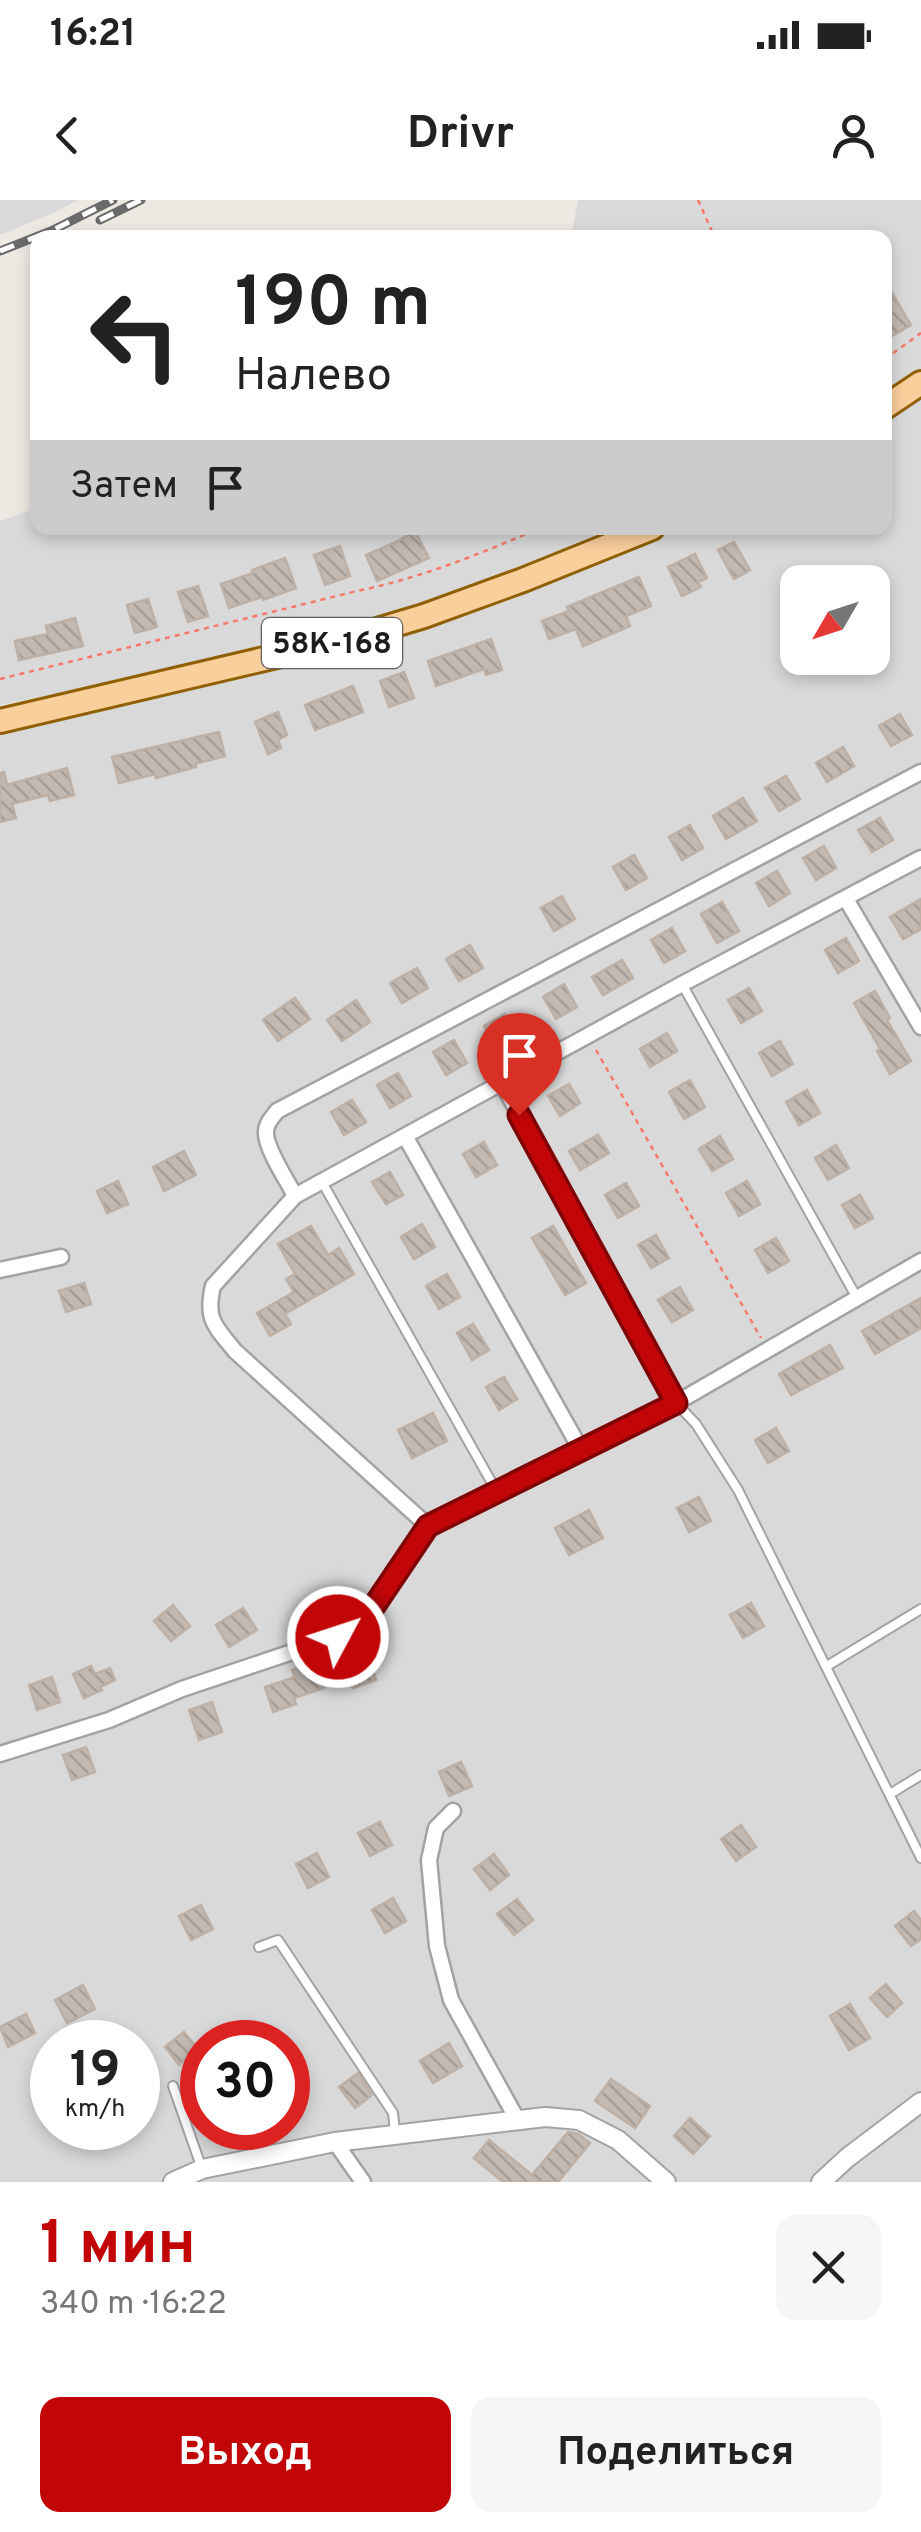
<!DOCTYPE html>
<html lang="ru">
<head>
<meta charset="utf-8">
<style>
	:root { --surface:#fff; --page:#f6f6f6; --text:#222; --muted:#767676; --accent:#c20608 }
	body { margin:0; font-family:Overpass,sans-serif; background:var(--page); color:var(--text); height:100vh; display:flex; flex-direction:column; font-size:38px; white-space:nowrap }
	* { box-sizing:border-box; margin:0 }
	p { font-size:32px; color:var(--muted) }
	.icon { flex:none; width:55px; height:55px; fill:none; stroke:currentColor; stroke-width:2; stroke-linecap:round; stroke-linejoin:round }
	.map { position:relative; height:1982px; overflow:hidden }
	.sheet { display:flex; flex-direction:column; background:var(--surface); flex:1 }
	.sheet>* { flex:none }
	.guide { position:absolute; left:30px; top:30px; width:862px; height:305px; border-radius:20px; box-shadow:0 5px 15px #0003; background:#fff; color:var(--text); overflow:hidden }
	.needle { width:65px; rotate:231deg }
	.tools { position:absolute; left:780px; top:365px; display:grid; gap:20px }
	.tools a { display:grid; place-items:center; width:110px; height:110px; border-radius:20px; background:var(--surface); box-shadow:0 5px 15px #0003; font-size:50px }
	.speed { position:absolute; left:30px; top:1820px; display:flex; gap:20px; font-size:50px; font-weight:700; text-align:center }
	.speed>* { display:grid; place-content:center; width:130px; height:130px; border-radius:50%; background:var(--surface); box-shadow:0 5px 15px #0003; line-height:1 }
	.speed small { font-size:25px; font-weight:400 }
	.speed .limit { border:15px solid #d22; background:#fff; color:#111 }
	.pin { position:absolute; display:grid; place-items:center; width:85px; height:85px; color:#fff; margin:-102px -42px; border-radius:50% 50% 50% 0; rotate:-45deg; box-shadow:0 0 10px #0007 }
	.pin .icon { rotate:45deg }
	.me { position:absolute; width:110px; margin:-55px; rotate:50deg; stroke-linejoin:round; filter:drop-shadow(0 0 8px #0008) }
	.turn { display:flex; align-items:center; gap:35px; height:210px; padding:0 40px; font-size:45px }
	.turn .icon { width:130px; height:130px; stroke-width:2.5 }
	.turn b { display:block; font-size:70px; line-height:85px }
	.then { display:flex; align-items:center; height:95px; padding:0 40px; background:#0003; gap:20px; font-size:38px }
	.round { display:grid; place-items:center; flex:none; width:105px; height:105px; border-radius:20px; background:var(--page) }
	.headline { display:flex; align-items:center; justify-content:space-between; height:170px; padding:0 40px }
	h1 { font-size:60px; font-weight:700; line-height:75px; color:var(--accent) }
	.action { display:flex; gap:20px; margin-top:auto; padding:20px 40px }
	.action a { flex:1; height:115px; border-radius:20px; background:var(--accent); color:#fff; font-size:40px; font-weight:700; line-height:115px; text-align:center }
	.action a+a { background:var(--page); color:var(--text) }
	.status { display:flex; justify-content:space-between; align-items:center; height:70px; padding:0 50px; background:var(--surface); direction:ltr }
	.status svg { height:28px; fill:currentColor }
	header { display:flex; justify-content:space-between; align-items:center; height:130px; padding:0 40px; background:var(--surface); font-size:45px; font-weight:700 }
	.map>svg:first-child { display:block }
</style>
</head>
<body>
<div class="status"><b>16:21</b><svg viewBox="0 0 49 12"><path d="M0 12V9h3v3zM5 12V6h3v6zM10 12V3h3v9zM15 12V0h3v12zM26 1h20v11H26zM47 4h2v5h-2z"/></svg></div>
<header><svg class="icon" aria-label="back" viewBox="0 0 24 24"><path d="M15 5l-7 7 7 7"/></svg>Drivr<svg class="icon" aria-label="person" viewBox="0 0 24 24"><circle cx="12" cy="8" r="4"/><path d="M4 21q1-7 8-7t8 7"/></svg></header>
<div class="map">
<svg width="921" height="1982" viewBox="0 0 921 1982">
	<defs>
		<pattern id="building-back-hatch" width="6" height="6" patternUnits="userSpaceOnUse" patternTransform="scale(2.5)"><rect width="6" height="6" fill="#c2b9b2"/><path d="M-1 5l2 2M0 0l6 6M5-1l2 2" fill="none" stroke="#a69e98"/></pattern>
	</defs>
	<rect width="100%" height="100%" fill="#ede9e2"/>
	<g fill="#dad9d9" fill-rule="evenodd">
		<polygon points="0,0 78,0 58,11 0,35"/>
		<polygon points="578,0 921,0 921,169 885,192 885,38 571,38"/>
		<path d="M 921,192 L 921,1982 L 0,1982 L 0,535 L 235,477 L 504,401 L 670,328 L 885,328 L 885,215 ZM 798,382 L 872,382 L 872,458 L 798,458 ZM 52,1842 L 138,1842 L 138,1928 L 52,1928 ZM 202,1842 L 288,1842 L 288,1928 L 202,1928 Z"/>
		<polygon points="37,308 38,328 616,328 388,419 257,454 0,505 0,321"/>
	</g>
	<g fill="url(#building-back-hatch)" stroke="#beb0a5" stroke-width="2.5">
		<polygon points="885,81 911,125 885,140"/>
		<polygon points="415,331 429,358 377,381 366,355 396,342"/>
		<polygon points="734,342 750,370 734,379 718,350"/>
		<polygon points="340,346 350,376 325,385 314,355"/>
		<polygon points="695,354 707,378 698,382 701,387 682,396 668,367"/>
		<polygon points="285,358 296,388 263,400 262,397 229,408 221,384 253,373 252,370"/>
		<polygon points="639,377 651,406 626,416 630,426 583,446 576,429 549,439 542,421 569,411 567,407"/>
		<polygon points="198,386 208,416 188,422 178,392"/>
		<polygon points="148,399 157,427 135,433 127,405"/>
		<polygon points="75,418 83,446 19,460 15,441 48,434 46,426"/>
		<polygon points="491,439 502,470 486,475 484,469 436,486 428,461"/>
		<polygon points="404,472 414,498 389,507 380,481"/>
		<polygon points="353,486 363,512 315,530 305,505"/>
		<polygon points="278,512 287,535 278,540 281,548 268,554 255,522"/>
		<polygon points="900,514 912,535 891,546 879,526"/>
		<polygon points="219,532 225,556 195,564 196,567 156,578 155,574 119,583 112,557"/>
		<polygon points="843,547 854,566 827,582 816,563"/>
		<polygon points="67,568 74,595 50,601 48,595 12,604 16,618 0,622 0,573 4,572 7,585"/>
		<polygon points="786,576 800,599 779,611 765,588"/>
		<polygon points="743,598 757,621 726,639 713,616"/>
		<polygon points="880,618 893,640 872,652 858,630"/>
		<polygon points="690,625 703,648 682,660 669,637"/>
		<polygon points="824,646 836,668 816,680 803,658"/>
		<polygon points="634,655 647,678 626,690 613,667"/>
		<polygon points="777,671 790,693 769,706 756,683"/>
		<polygon points="562,696 575,719 554,731 541,708"/>
		<polygon points="921,699 921,729 903,739 890,717"/>
		<polygon points="722,702 739,731 717,743 701,714"/>
		<polygon points="672,728 685,751 664,763 651,740"/>
		<polygon points="846,738 859,761 838,773 825,750"/>
		<polygon points="470,745 483,768 459,781 446,759"/>
		<polygon points="622,760 633,778 603,795 592,777"/>
		<polygon points="417,768 428,788 402,803 390,783"/>
		<polygon points="564,784 577,807 556,819 543,797"/>
		<polygon points="749,788 762,811 741,823 728,800"/>
		<polygon points="875,791 890,818 887,820 911,861 890,874 877,851 880,849 854,803"/>
		<polygon points="295,798 310,819 278,841 263,820"/>
		<polygon points="356,800 370,822 342,841 327,820"/>
		<polygon points="505,814 518,837 497,849 484,826"/>
		<polygon points="667,833 677,851 650,867 640,849"/>
		<polygon points="454,840 467,863 446,875 433,852"/>
		<polygon points="780,841 793,864 772,876 759,853"/>
		<polygon points="398,873 411,896 390,908 377,885"/>
		<polygon points="690,880 705,907 684,919 669,892"/>
		<polygon points="569,884 580,903 560,916 548,896"/>
		<polygon points="807,890 820,913 799,925 786,902"/>
		<polygon points="352,900 366,922 344,935 331,912"/>
		<polygon points="598,935 609,953 580,970 569,951"/>
		<polygon points="720,936 733,959 712,971 699,949"/>
		<polygon points="484,942 497,965 476,977 463,954"/>
		<polygon points="836,945 849,968 828,980 815,958"/>
		<polygon points="184,951 196,975 164,991 153,967"/>
		<polygon points="390,972 403,995 386,1004 372,982"/>
		<polygon points="118,981 128,1004 107,1013 97,991"/>
		<polygon points="747,981 760,1004 739,1016 726,993"/>
		<polygon points="626,983 639,1006 618,1018 605,995"/>
		<polygon points="860,995 873,1018 855,1028 842,1005"/>
		<polygon points="422,1024 435,1047 414,1059 401,1037"/>
		<polygon points="311,1026 328,1055 339,1048 354,1074 285,1114 291,1124 270,1136 257,1113 294,1092 286,1079 295,1074 278,1044"/>
		<polygon points="553,1026 586,1083 565,1095 532,1038"/>
		<polygon points="656,1035 669,1058 651,1068 638,1045"/>
		<polygon points="776,1038 789,1061 768,1073 755,1050"/>
		<polygon points="447,1074 460,1097 439,1109 426,1086"/>
		<polygon points="84,1083 91,1104 66,1112 59,1091"/>
		<polygon points="680,1087 693,1110 672,1122 658,1100"/>
		<polygon points="921,1098 921,1128 875,1154 862,1131"/>
		<polygon points="473,1124 489,1150 472,1160 457,1133"/>
		<polygon points="830,1145 843,1168 791,1195 779,1174"/>
		<polygon points="504,1177 517,1199 499,1210 486,1187"/>
		<polygon points="433,1213 447,1241 412,1258 398,1230"/>
		<polygon points="776,1228 789,1251 768,1263 755,1240"/>
		<polygon points="699,1297 711,1321 689,1332 677,1308"/>
		<polygon points="589,1310 603,1338 569,1355 555,1328"/>
		<polygon points="751,1403 764,1426 743,1438 730,1415"/>
		<polygon points="173,1405 190,1426 171,1441 154,1421"/>
		<polygon points="243,1408 257,1430 229,1447 216,1425"/>
		<polygon points="368,1455 376,1480 353,1488 345,1463"/>
		<polygon points="315,1463 324,1488 294,1498 296,1504 273,1512 265,1487 295,1477 292,1470"/>
		<polygon points="91,1466 95,1474 110,1468 115,1480 100,1487 102,1490 84,1498 73,1474"/>
		<polygon points="52,1477 60,1502 37,1510 29,1485"/>
		<polygon points="212,1502 222,1532 199,1540 189,1510"/>
		<polygon points="86,1547 95,1572 72,1580 63,1555"/>
		<polygon points="461,1562 472,1586 449,1596 439,1572"/>
		<polygon points="380,1622 392,1645 370,1656 358,1633"/>
		<polygon points="741,1625 756,1647 736,1661 721,1639"/>
		<polygon points="317,1653 329,1677 308,1688 296,1664"/>
		<polygon points="494,1654 509,1675 490,1690 474,1669"/>
		<polygon points="393,1698 406,1721 385,1733 372,1710"/>
		<polygon points="517,1699 533,1720 514,1735 497,1714"/>
		<polygon points="201,1705 213,1729 191,1740 179,1716"/>
		<polygon points="914,1711 921,1720 921,1739 911,1746 895,1726"/>
		<polygon points="886,1784 902,1803 887,1817 870,1798"/>
		<polygon points="83,1785 95,1809 67,1823 55,1800"/>
		<polygon points="850,1804 870,1838 849,1850 830,1816"/>
		<polygon points="26,1814 35,1833 8,1847 0,1827"/>
		<polygon points="184,1832 198,1849 179,1865 165,1847"/>
		<polygon points="449,1843 462,1866 433,1883 420,1861"/>
		<polygon points="358,1873 372,1895 355,1908 339,1887"/>
		<polygon points="611,1879 650,1906 635,1928 595,1901"/>
		<polygon points="690,1918 710,1936 693,1954 674,1936"/>
		<polygon points="568,1932 578,1934 590,1943 558,1982 503,1982 474,1958 489,1940 532,1975"/>
	</g>
	<g fill="none" stroke-linecap="round" stroke-linejoin="round">
		<defs>
			<g id="service">
				<polyline points="682,784 857,1098"/>
				<polyline points="322,982 497,1292"/>
				<polyline points="676,1203 696,1224 738,1290 921,1658"/>
				<polyline points="827,1466 921,1409"/>
				<polyline points="890,1594 921,1575"/>
				<polyline points="259,1747 278,1740 393,1913 395,1932"/>
				<polyline points="173,1886 202,1969"/>
			</g>
			<g id="minor">
				<polyline points="846,699 921,827"/>
				<polyline points="502,883 676,1203"/>
				<polyline points="405,936 581,1250"/>
				<path d="M 295,996 C 287,980 267,951 266,934 C 265,924 272,918 277,911 L 921,572"/>
				<polyline points="0,1070 61,1057"/>
				<path d="M 428,1326 L 235,1151 C 215,1126 205,1120 213,1086 L 295,996 L 682,784 L 921,658"/>
				<polyline points="0,1554 109,1520 182,1489 337,1437 363,1424 428,1326 676,1203 921,1061"/>
				<polyline points="453,1611 436,1628 429,1660 437,1746 451,1800 518,1921"/>
				<polyline points="335,1942 363,1982"/>
			</g>
			<g id="tertiary">
				<polyline points="173,1982 202,1969 335,1942 545,1917 579,1920 618,1940 666,1982"/>
				<polyline points="821,1982 847,1958 921,1902"/>
			</g>
			<g id="primary">
				<polyline points="885,207 921,183"/>
				<polyline points="0,521 341,441 424,416 523,380 652,328"/>
			</g>
		</defs>
		<use href="#service" stroke="#a3a3a3" stroke-width="12"/>
		<use href="#minor" stroke="#a3a3a3" stroke-width="19"/>
		<use href="#tertiary" stroke="#a3a3a3" stroke-width="22"/>
		<use href="#primary" stroke="#906005" stroke-width="28"/>
		<g stroke="#f5786b" stroke-width="2.5" stroke-dasharray="5 5" stroke-linecap="butt">
			<polyline points="698,0 715,38"/>
			<polyline points="885,159 921,133"/>
			<path d="M 0,479 L 357,391 C 421,378 480,354 540,328"/>
			<polyline points="596,850 761,1138"/>
		</g>
		<use href="#service" stroke="#fff" stroke-width="8"/>
		<use href="#minor" stroke="#fff" stroke-width="14"/>
		<use href="#tertiary" stroke="#fff" stroke-width="18"/>
		<use href="#primary" stroke="#f9cf9c" stroke-width="22"/>
		<defs>
			<g id="rail">
				<polyline points="100,20 141,0"/>
				<polyline points="0,51 51,31 113,0"/>
			</g>
		</defs>
		<use href="#rail" stroke="#6a6a6a" stroke-width="9"/>
		<use href="#rail" stroke="#fff" stroke-width="5" stroke-dasharray="15" stroke-linecap="butt"/>
	</g>
	<g fill="none" stroke-linecap="round" stroke-linejoin="round">
		<defs>
			<polyline id="route" points="338,1437 362,1424 428,1326 676,1203 519,915"/>
		</defs>
		<use href="#route" stroke="#7e0405" stroke-width="25"/>
		<use href="#route" stroke="#c20608" stroke-width="18"/>
	</g>
	<g text-anchor="middle" stroke-width="10" stroke-linejoin="round" paint-order="stroke">
		<rect fill="#fff" stroke="#606060" stroke-width="2.5" x="262" y="418" width="140" height="50" rx="8"/>
		<g font-size="30" font-weight="bold" fill="#1c1c1c">
			<text x="332" y="453">58К-168</text>
		</g>
	</g>
</svg>
<div class="tools">
<a><svg class="needle" viewBox="-14 -14 28 28"><path d="M0-13l5 13h-10z" fill="#e53935"/><path d="M0 13l5-13h-10z" fill="#767676"/></svg></a>
</div>
<div class="speed"><div>19<small>km/h</small></div><div class="limit">30</div></div>
<div class="pin" style="left:519px;top:915px;background:#d93025"><svg class="icon" aria-label="arrive" viewBox="0 0 24 24"><path d="M6 21V4h12l-3 4 3 4H6"/></svg></div>
<svg class="me" style="left:338px;top:1437px" viewBox="-20 -20 40 40"><circle r="17" fill="#c20608" stroke="#fff" stroke-width="3"/><path d="M0-11L8 9 0 5-8 9z" fill="#fff"/></svg>
<div class="guide">
<div class="turn"><svg class="icon" aria-label="left" viewBox="0 0 24 24"><path d="M17 20v-9H6M10 6l-5 5 5 5"/></svg><div><b>190 m</b>Налево</div></div>
<div class="then">Затем<svg class="icon" aria-label="arrive" viewBox="0 0 24 24"><path d="M6 21V4h12l-3 4 3 4H6"/></svg></div>
</div>
</div>
<section class="sheet">
<div class="headline"><div><h1>1 мин</h1><p>340 m · 16:22</p></div><a class="round"><svg class="icon" aria-label="close" viewBox="0 0 24 24"><path d="M6 6l12 12M18 6L6 18"/></svg></a></div>
<div class="action"><a>Выход</a><a>Поделиться</a></div>
</section>
</body>
</html>
